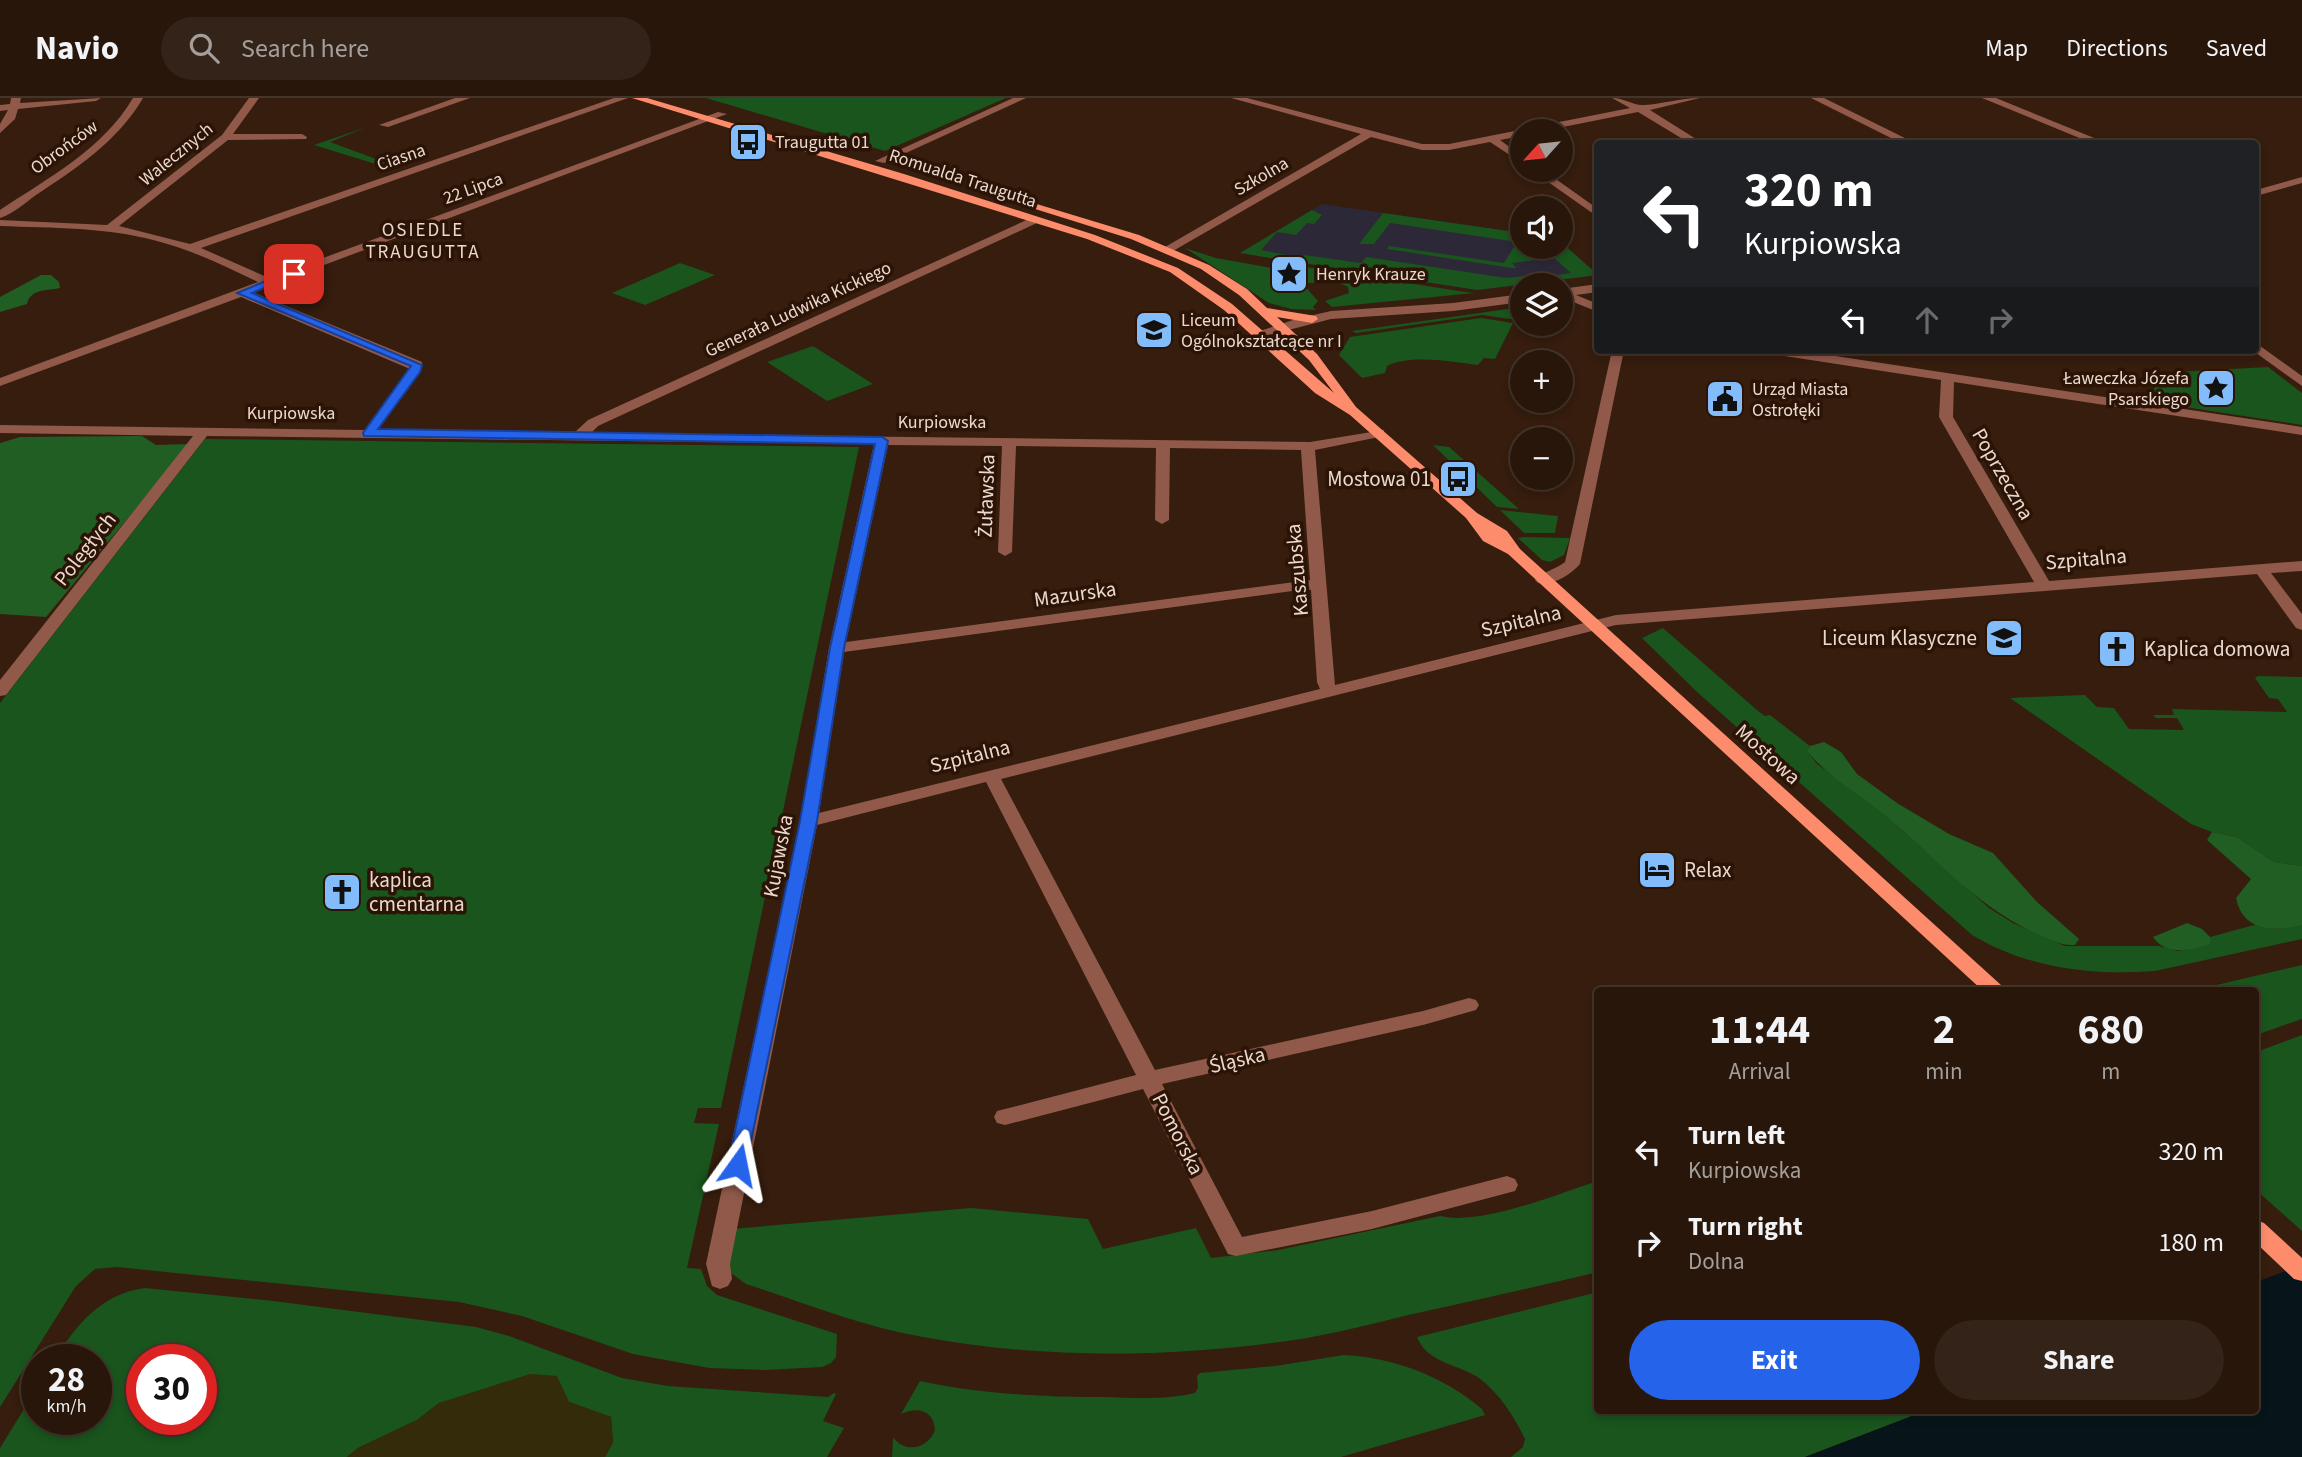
<!DOCTYPE html>
<html lang="en">
<head>
<meta charset="utf-8">
<style>
	:root { --surface:#28160a; --page:#342318; --text:#f1f3f6; --muted:#a59f9c; --line:#44352b; --accent:#2563eb }
	body { margin:0; font-family:"Source Sans 3",sans-serif; background:var(--page); color:var(--text); height:100vh; display:flex; flex-direction:column; font-size:26px; white-space:nowrap }
	* { box-sizing:border-box; margin:0 }
	p { font-size:23px; color:var(--muted) }
	.icon { flex:none; width:38px; height:38px; fill:none; stroke:currentColor; stroke-width:2; stroke-linecap:round; stroke-linejoin:round }
	.map { position:relative; flex:1; overflow:hidden }
	.panel { position:absolute; left:1594px; top:889px; width:665px; height:427px; display:flex; flex-direction:column; background:var(--surface); border-radius:7px; box-shadow:0 4px 10px #0003,0 0 0 2px var(--line) }
	.panel>* { flex:none }
	.banner { position:absolute; left:1594px; top:42px; width:665px; height:214px; border-radius:7px; box-shadow:0 4px 10px #0003,0 0 0 2px var(--line); background:#202124; color:#fff; overflow:hidden }
	.needle { width:46px; rotate:243deg }
	.fabs { position:absolute; left:1510px; top:21px; display:grid; gap:14px }
	.fabs a { display:grid; place-items:center; width:63px; height:63px; border-radius:50%; background:var(--surface); box-shadow:0 4px 10px #0003,0 0 0 2px var(--line); font-size:35px }
	.speed { position:absolute; left:21px; top:1246px; display:flex; gap:14px; font-size:35px; font-weight:700; text-align:center }
	.speed>* { display:grid; place-content:center; width:91px; height:91px; border-radius:50%; background:var(--surface); box-shadow:0 4px 10px #0003,0 0 0 2px var(--line); line-height:1 }
	.speed small { font-size:18px; font-weight:400 }
	.speed .limit { border:10px solid #d22; background:#fff; color:#111 }
	.pin { position:absolute; display:grid; place-items:center; width:60px; height:60px; color:#fff; margin:-30px; border-radius:14px; box-shadow:0 4px 10px #0006 }
	.me { position:absolute; width:77px; margin:-38px; rotate:12deg; stroke-linejoin:round; filter:drop-shadow(0 0 5px #0008) }
	.turn { display:flex; align-items:center; gap:24px; height:147px; padding:0 35px; font-size:32px }
	.turn .icon { width:91px; height:91px; stroke-width:2.5 }
	.turn b { display:block; font-size:49px; line-height:60px }
	.lanes { display:flex; align-items:center; height:66px; padding:0 35px; background:#0003; justify-content:center; gap:35px; direction:ltr }
	.lanes .off { opacity:.35 }
	.eta { display:flex; justify-content:space-evenly; align-items:center; height:119px; text-align:center }
	.eta b { font-size:42px; font-weight:700; line-height:49px }
	.cta { display:flex; gap:14px; margin-top:auto; padding:14px 35px }
	.cta a { flex:1; height:80px; border-radius:42px; background:var(--accent); color:#fff; font-size:28px; font-weight:700; line-height:80px; text-align:center }
	.cta a+a { background:var(--page); color:var(--text) }
	ul { padding:0; list-style:none }
	li { display:flex; align-items:center; gap:21px; height:91px; padding:0 35px }
	li div { flex:1 }
	li b { display:block; font-size:26px }
	li em { font-style:normal }
	header { display:flex; align-items:center; gap:42px; box-sizing:border-box; height:98px; padding:0 35px; background:var(--surface); border-bottom:2px solid var(--line) }
	header strong { font-size:33px }
	nav { display:flex; gap:38px; margin-inline-start:auto; font-size:24px }
	.search { width:490px; height:63px; background:var(--page); display:flex; align-items:center; gap:18px; box-sizing:border-box; padding:0 24px; border-radius:38px; color:var(--muted); font-size:26px }
	.map>svg:first-child { display:block }
</style>
</head>
<body>
<header>
<strong>Navio</strong>
<div class="search"><svg class="icon" aria-label="search" viewBox="0 0 24 24"><circle cx="10" cy="10" r="6"/><path d="M15 15l6 6"/></svg>Search here</div>
<nav><a>Map</a><a>Directions</a><a>Saved</a></nav>
</header>
<div class="map">
<svg width="2302" height="1359" viewBox="0 0 2302 1359">
	<rect width="100%" height="100%" fill="#361d0d"/>
	<polygon fill="#2d2838" points="1322,106 1522,135 1522,149 1561,149 1561,144 1598,177 1477,192 1240,155"/>
	<g fill="#19551d" fill-rule="evenodd">
		<polygon points="706,0 1006,0 885,53"/>
		<polygon points="367,29 330,44 398,69 392,71 314,47"/>
		<polygon points="1312,112 1322,117 1314,126 1307,125 1296,137 1277,134 1261,152 1290,158 1283,162 1240,155"/>
		<polygon points="1383,115 1522,135 1522,149 1561,149 1561,144 1598,177 1477,192 1303,165 1304,157 1361,165 1366,159 1506,180 1524,178 1528,181 1571,175 1554,160 1512,165 1516,170 1512,170 1387,151 1389,148 1504,165 1517,144 1390,125 1374,146 1359,146"/>
		<polygon points="1185,150 1216,160 1288,173 1294,176 1318,203 1313,209 1316,212 1291,211 1269,205"/>
		<polygon points="680,165 715,177 645,207 612,195"/>
		<polygon points="1293,167 1459,193 1474,195 1332,209 1325,203 1349,195 1348,189 1335,183 1309,185"/>
		<polygon points="1522,209 1517,222 1482,217 1356,235 1352,233"/>
		<path d="M 1481,220 L 1513,225 L 1495,261 L 1484,260 L 1478,267 C 1453,264 1410,256 1387,268 L 1385,275 L 1362,280 L 1339,257 L 1350,239 Z"/>
		<polygon points="813,248 873,286 827,303 767,264"/>
		<polygon points="2268,269 2302,295 2302,327 2152,304 2157,275"/>
		<polygon points="205,341 859,349 721,1010 698,1010 694,1025 719,1026 687,1170 701,1171 707,1188 717,1197 837,1236 836,1259 831,1265 822,1269 765,1272 709,1270 633,1256 522,1218 459,1204 117,1169 95,1171 76,1188 0,1309 0,605"/>
		<polygon points="1433,347 1449,349 1519,411 1497,409"/>
		<polygon points="1500,412 1558,418 1555,435 1524,435"/>
		<polygon points="1518,440 1524,439 1570,440 1564,457 1550,464 1542,462"/>
		<path d="M 1663,530 L 1757,612 L 1765,618 L 1770,617 L 1810,648 L 1807,653 L 1817,666 L 1884,716 L 1989,810 L 2013,825 L 2065,848 L 2159,848 L 2178,853 L 2210,846 L 2210,839 L 2254,827 L 2277,831 L 2302,827 L 2302,841 L 2155,873 C 2091,878 2027,870 1972,837 L 1697,594 L 1642,540 Z"/>
		<polygon points="2258,578 2302,579 2302,768 2274,764 2237,739 2212,734 2191,726 2010,600 2085,597 2097,609 2114,610 2129,631 2184,632 2177,620 2156,620 2153,617 2174,617 2172,611 2287,614 2278,601 2269,600 2255,580"/>
		<polygon points="2302,867 2302,921 2256,937 2256,892 2195,892"/>
		<polygon points="2302,937 2302,1133 2256,1092 2256,954"/>
		<path d="M 1598,1083 L 1598,1174 C 1539,1188 1481,1201 1422,1214 C 1377,1224 1333,1237 1287,1243 C 1168,1260 1042,1261 923,1239 C 863,1229 804,1205 746,1186 L 728,1173 L 732,1131 L 971,1110 L 1088,1121 L 1103,1151 L 1196,1130 L 1211,1160 L 1278,1152 L 1440,1118 C 1481,1128 1557,1096 1598,1083 Z"/>
		<path d="M 145,1190 L 273,1203 L 476,1229 L 509,1238 L 622,1280 L 668,1288 L 828,1299 L 834,1295 L 836,1296 L 823,1323 L 844,1330 L 827,1359 L 605,1359 L 613,1344 L 611,1319 L 569,1304 L 481,1294 L 439,1305 L 417,1322 L 358,1350 L 347,1359 L 0,1359 L 0,1350 L 37,1290 L 37,1321 L 96,1321 L 96,1262 L 54,1262 C 77,1226 101,1196 145,1190 ZM 142,1262 L 201,1262 L 201,1321 L 142,1321 Z"/>
		<path d="M 1598,1194 L 1598,1312 L 1925,1313 L 1805,1359 L 1511,1359 L 1523,1349 L 1525,1341 C 1514,1318 1499,1295 1479,1280 C 1458,1266 1427,1265 1417,1239 Z"/>
		<path d="M 1344,1257 C 1395,1260 1443,1278 1482,1311 L 1485,1317 L 1341,1359 L 892,1359 L 893,1339 C 905,1356 928,1351 935,1332 C 934,1312 917,1308 901,1316 L 920,1283 C 981,1296 1042,1299 1104,1299 C 1134,1300 1166,1302 1195,1295 L 1198,1290 L 1197,1278 L 1200,1275 L 1275,1268 Z"/>
	</g>
	<g fill="#205e24">
		<path d="M 41,177 L 51,177 L 59,184 L 60,190 C 47,193 31,190 27,206 L 0,214 L 0,199 Z"/>
		<polygon points="142,338 156,347 189,346 46,519 0,516 0,345 20,339"/>
		<path d="M 1824,644 L 1841,654 L 1857,676 L 1897,705 L 1949,736 L 1993,755 L 2037,804 L 2079,841 L 2075,847 C 2062,848 2051,842 2039,837 C 1973,807 1936,759 1882,715 C 1857,695 1827,678 1807,653 L 1810,648 Z"/>
		<path d="M 2212,734 L 2237,739 L 2274,764 L 2302,768 L 2302,827 C 2274,834 2243,834 2236,800 L 2251,781 L 2207,742 Z"/>
		<path d="M 2187,825 L 2202,831 L 2210,839 L 2210,846 C 2190,852 2167,859 2153,839 Z"/>
	</g>
	<polygon fill="#332b0a" points="530,1276 557,1278 569,1304 611,1319 613,1344 605,1359 347,1359 358,1350 417,1322 439,1305"/>
	<polygon fill="#07151a" points="2302,1167 2302,1359 1805,1359 1925,1313 2256,1312 2256,1184"/>
	<g fill="none" stroke-linecap="round" stroke-linejoin="round">
		<g fill="#90594a" fill-rule="evenodd">
			<polygon points="11,0 21,0 20,5 101,0 96,3 18,11 15,21 0,35 0,26 8,12 0,13 0,7 10,6"/>
			<path d="M 133,0 L 143,0 C 118,43 77,70 36,97 C 25,105 13,116 0,120 L 0,112 C 48,80 103,51 133,0 Z"/>
			<path d="M 249,0 L 259,0 L 233,36 L 302,36 L 307,39 L 306,41 L 228,42 L 119,128 L 190,146 L 614,0 L 628,0 L 201,150 L 269,180 L 718,14 L 727,16 L 252,194 L 422,264 L 422,271 L 378,332 L 575,334 L 588,322 L 1031,120 L 1039,120 L 1039,124 L 598,328 L 591,335 L 1310,344 L 1384,332 L 1384,338 L 1315,352 L 1335,587 L 1616,517 L 2034,484 L 1939,319 L 1941,282 L 1771,256 L 1765,252 L 1796,252 L 2302,329 L 2302,337 L 1954,284 L 1953,319 L 2049,483 L 2302,463 L 2302,473 L 2271,475 L 2302,516 L 2302,532 L 2296,530 L 2257,476 L 1616,527 L 1001,681 L 1155,972 L 1423,913 L 1469,900 L 1476,902 L 1479,907 L 1476,912 L 1423,927 L 1162,986 L 1242,1139 L 1372,1113 L 1507,1078 L 1515,1081 L 1518,1087 L 1515,1093 L 1372,1131 L 1236,1158 L 1228,1156 L 1143,991 L 1005,1027 L 997,1025 L 994,1019 L 997,1013 L 1005,1011 L 1136,977 L 986,684 L 817,727 L 730,1166 L 732,1181 L 728,1188 L 720,1191 L 712,1188 L 706,1166 L 800,723 L 829,550 L 874,346 L 207,338 L 6,597 L 0,598 L 0,582 L 193,338 L 0,335 L 0,327 L 365,332 L 410,271 L 241,199 L 0,288 L 0,280 L 258,184 C 225,168 192,152 157,143 C 106,129 52,130 0,128 L 0,122 L 107,127 L 222,37 ZM 888,347 L 1002,348 L 998,454 L 1005,458 L 1012,454 L 1016,348 L 1156,350 L 1155,422 L 1162,426 L 1169,422 L 1170,350 L 1301,352 L 1310,482 L 846,544 ZM 1300,492 L 1311,492 L 1317,584 L 1320,591 L 819,715 L 844,554 Z"/>
			<polygon points="455,0 470,0 388,29 379,27"/>
			<polygon points="1013,0 1026,0 884,65 875,63"/>
			<path d="M 1231,0 L 1247,0 L 1422,46 L 1449,46 L 1630,10 L 1612,0 C 1624,0 1634,8 1644,7 C 1663,6 1680,0 1700,0 L 1650,12 L 1704,46 L 1691,46 L 1638,14 L 1543,33 L 1522,33 L 1522,38 L 1500,42 L 1522,58 L 1522,65 L 1490,44 L 1449,52 L 1422,52 L 1371,39 L 1173,153 L 1165,153 L 1165,149 L 1361,36 Z"/>
			<polygon points="1811,0 1824,0 1917,46 1903,46"/>
			<polygon points="1982,0 1996,0 2109,46 2094,46"/>
			<polygon points="1531,72 1543,72 1598,111 1598,119"/>
			<polygon points="2302,79 2302,85 2256,98 2256,92"/>
			<polygon points="1598,186 1598,194 1576,197 1598,206 1598,214 1561,199 1561,191"/>
			<polygon points="1522,196 1522,204 1453,213 1331,221 1257,240 1251,236 1296,221 1331,213 1453,205"/>
			<polygon points="2256,245 2302,278 2302,288 2252,252 2256,252"/>
			<path d="M 1612,252 L 1624,252 L 1580,466 C 1570,477 1553,488 1538,485 L 1535,482 C 1542,474 1556,471 1565,464 Z"/>
		</g>
		<g fill="#fd8c6d" fill-rule="evenodd">
			<polygon points="632,0 647,0 904,76 1095,137 1178,170 1232,206 1334,295 1309,262 1239,197 1201,171 1131,141 981,94 990,92 1139,137 1209,167 1247,191 1267,210 1316,218 1318,221 1312,225 1277,219 1317,256 1356,309 1477,415 1507,433 1520,451 2001,887 2004,892 1982,892 1508,456 1483,443 1466,420 1350,317 1315,295 1224,212 1170,174 1087,141"/>
			<polygon points="2256,1122 2264,1125 2302,1160 2302,1183 2294,1181 2256,1145"/>
		</g>
	</g>
	<polygon fill="#2563eb" stroke="#184099" stroke-width="2" points="290,173 299,176 252,195 422,267 420,274 378,331 882,339 888,343 844,550 817,723 745,1072 738,1075 731,1072 728,1067 800,723 830,550 875,346 364,338 363,335 411,268 237,195"/>
	<defs>
		<symbol id="bus-square" viewBox="-11 -11 22 22"><rect x="-9" y="-9" width="18" height="18" rx="4" fill="#83bcfb" stroke="#2b1305"/><path d="M-5-6H5V4H4V6H2V4H-2V6H-4V4H-5ZM-3.5-4V0h7V-4ZM-3.5 1.2v1.5H-2V1.2ZM2 1.2v1.5H3.5V1.2Z" fill="#111"/></symbol>
		<symbol id="sight-square" viewBox="-11 -11 22 22"><rect x="-9" y="-9" width="18" height="18" rx="4" fill="#83bcfb" stroke="#2b1305"/><path d="M0-6L1.8-2.2L6-1.7L2.9 1.2L3.7 5.4L0 3.3L-3.7 5.4L-2.9 1.2L-6-1.7L-1.8-2.2Z" fill="#111"/></symbol>
		<symbol id="school-square" viewBox="-11 -11 22 22"><rect x="-9" y="-9" width="18" height="18" rx="4" fill="#83bcfb" stroke="#2b1305"/><path d="M0-5L7-2L0 1L-7-2ZM-4 1L0 2.5L4 1V4Q0 6-4 4Z" fill="#111"/></symbol>
		<symbol id="civic-square" viewBox="-11 -11 22 22"><rect x="-9" y="-9" width="18" height="18" rx="4" fill="#83bcfb" stroke="#2b1305"/><path d="M-.6-6.5H3V-4.5H.6V-3L4-1V1h2V6H-6V1h2V-1L-.6-3ZM-1.2 2.5V6h2.4V2.5Z" fill="#111"/></symbol>
		<symbol id="church-square" viewBox="-11 -11 22 22"><rect x="-9" y="-9" width="18" height="18" rx="4" fill="#83bcfb" stroke="#2b1305"/><path d="M-1.2-6h2.4v3.5h3.3v2.4h-3.3V6h-2.4V-.1h-3.3v-2.4h3.3Z" fill="#111"/></symbol>
		<symbol id="hotel-square" viewBox="-11 -11 22 22"><rect x="-9" y="-9" width="18" height="18" rx="4" fill="#83bcfb" stroke="#2b1305"/><path d="M-6-4.5h1.5V1H6V5H4.5V3h-9V5H-6ZM-4 0a1.8 1.8 0 1 1 3.6 0ZM.5 0V-2.5h3Q6-2.5 6 0Z" fill="#111"/></symbol>
	</defs>
	<g fill-rule="evenodd">
		<use href="#bus-square" x="726" y="22" width="44" height="44"/>
		<use href="#sight-square" x="1267" y="154" width="44" height="44"/>
		<use href="#school-square" x="1132" y="210" width="44" height="44"/>
		<use href="#sight-square" x="2194" y="268" width="44" height="44"/>
		<use href="#civic-square" x="1703" y="279" width="44" height="44"/>
		<use href="#bus-square" x="1436" y="359" width="44" height="44"/>
		<use href="#school-square" x="1982" y="518" width="44" height="44"/>
		<use href="#church-square" x="2095" y="529" width="44" height="44"/>
		<use href="#hotel-square" x="1635" y="750" width="44" height="44"/>
		<use href="#church-square" x="320" y="772" width="44" height="44"/>
	</g>
	<g text-anchor="middle" stroke-width="7" stroke-linejoin="round" paint-order="stroke">
		<g font-size="18" fill="#ebd9cf" stroke="#2b1305" text-anchor="start">
			<text x="775" y="50">Traugutta 01</text>
			<text x="1316" y="182">Henryk Krauze</text>
			<text x="1181" y="228">Liceum<tspan x="1181" dy="21">Ogólnokształcące nr I</tspan></text>
			<text x="2189" y="286" text-anchor="end">Ławeczka Józefa<tspan x="2189" dy="21">Psarskiego</tspan></text>
			<text x="1752" y="297">Urząd Miasta<tspan x="1752" dy="21">Ostrołęki</tspan></text>
		</g>
		<g font-size="18" fill="#ebd9cf" stroke="#2b1305">
			<text transform="translate(64 49) rotate(-36)" y="6">Obrońców</text>
			<text transform="translate(176 56) rotate(-39)" y="6">Walecznych</text>
			<text transform="translate(401 59) rotate(-19)" y="6">Ciasna</text>
			<text transform="translate(1261 78) rotate(-30)" y="6">Szkolna</text>
			<text transform="translate(963 80) rotate(18)" y="6">Romualda Traugutta</text>
			<text transform="translate(473 90) rotate(-20)" y="6">22 Lipca</text>
			<text transform="translate(798 211) rotate(-25)" y="6">Generała Ludwika Kickiego</text>
			<text x="291" y="321">Kurpiowska</text>
			<text x="942" y="330">Kurpiowska</text>
		</g>
		<g font-size="19" letter-spacing="2" fill="#ebd9cf" stroke="#2b1305">
			<text x="423" y="138">OSIEDLE<tspan x="423" dy="22">TRAUGUTTA</tspan></text>
		</g>
		<g font-size="21" fill="#ebd9cf" stroke="#2b1305">
			<text transform="translate(2003 376) rotate(60)" y="7">Poprzeczna</text>
			<text transform="translate(986 398) rotate(-88)" y="7">Żuławska</text>
			<text transform="translate(85 451) rotate(-52)" y="7">Poległych</text>
			<text transform="translate(2086 461) rotate(-5)" y="7">Szpitalna</text>
			<text transform="translate(1297 472) rotate(-95)" y="7">Kaszubska</text>
			<text transform="translate(1075 496) rotate(-8)" y="7">Mazurska</text>
			<text transform="translate(1521 523) rotate(-13)" y="7">Szpitalna</text>
			<text transform="translate(1768 656) rotate(42)" y="7">Mostowa</text>
			<text transform="translate(970 658) rotate(-14)" y="7">Szpitalna</text>
			<text transform="translate(778 758) rotate(-79)" y="7">Kujawska</text>
			<text transform="translate(1237 962) rotate(-13)" y="7">Śląska</text>
			<text transform="translate(1178 1036) rotate(63)" y="7">Pomorska</text>
		</g>
		<g font-size="21" fill="#ebd9cf" stroke="#2b1305" text-anchor="start">
			<text x="1431" y="388" text-anchor="end">Mostowa 01</text>
			<text x="1977" y="547" text-anchor="end">Liceum Klasyczne</text>
			<text x="2144" y="558">Kaplica domowa</text>
			<text x="1684" y="779">Relax</text>
			<text x="369" y="789">kaplica<tspan x="369" dy="24">cmentarna</tspan></text>
		</g>
	</g>
</svg>
<div class="fabs">
<a><svg class="needle" viewBox="-14 -14 28 28"><path d="M0-13l5 13h-10z" fill="#e53935"/><path d="M0 13l5-13h-10z" fill="#a59f9c"/></svg></a>
<a><svg class="icon" aria-label="sound" viewBox="0 0 24 24"><path d="M4 9h4l5-4v14l-5-4H4zM17 9q2 3 0 6"/></svg></a>
<a><svg class="icon" aria-label="layers" viewBox="0 0 24 24"><path d="M12 4l9 5-9 5-9-5zM3 14l9 5 9-5"/></svg></a>
<a>+</a>
<a>−</a>
</div>
<div class="speed"><div>28<small>km/h</small></div><div class="limit">30</div></div>
<div class="pin" style="left:294px;top:176px;background:#d93025"><svg class="icon" aria-label="arrive" viewBox="0 0 24 24"><path d="M6 21V4h12l-3 4 3 4H6"/></svg></div>
<svg class="me" style="left:738px;top:1067px" viewBox="-20 -20 40 40"><path d="M0-17L14 15 0 8-14 15z" fill="#2563eb" stroke="#fff" stroke-width="4"/></svg>
<div class="banner">
<div class="turn"><svg class="icon" aria-label="left" viewBox="0 0 24 24"><path d="M17 20v-9H6M10 6l-5 5 5 5"/></svg><div><b>320 m</b>Kurpiowska</div></div>
<div class="lanes"><svg class="icon" aria-label="left" viewBox="0 0 24 24"><path d="M17 20v-9H6M10 6l-5 5 5 5"/></svg><svg class="icon off" aria-label="ahead" viewBox="0 0 24 24"><path d="M12 20V5M6 11l6-6 6 6"/></svg><svg class="icon off" aria-label="right" viewBox="0 0 24 24"><path d="M7 20v-9h11M14 6l5 5-5 5"/></svg></div>
</div>
<section class="panel">
<div class="eta">
<div><b>11:44</b><p>Arrival</p></div>
<div><b>2</b><p>min</p></div>
<div><b>680</b><p>m</p></div>
</div>
<ul>
<li><svg class="icon" aria-label="left" viewBox="0 0 24 24"><path d="M17 20v-9H6M10 6l-5 5 5 5"/></svg><div><b>Turn left</b><p>Kurpiowska</p></div><em>320 m</em></li>
<li><svg class="icon" aria-label="right" viewBox="0 0 24 24"><path d="M7 20v-9h11M14 6l5 5-5 5"/></svg><div><b>Turn right</b><p>Dolna</p></div><em>180 m</em></li>
</ul>
<div class="cta"><a>Exit</a><a>Share</a></div>
</section>
</div>
</body>
</html>
